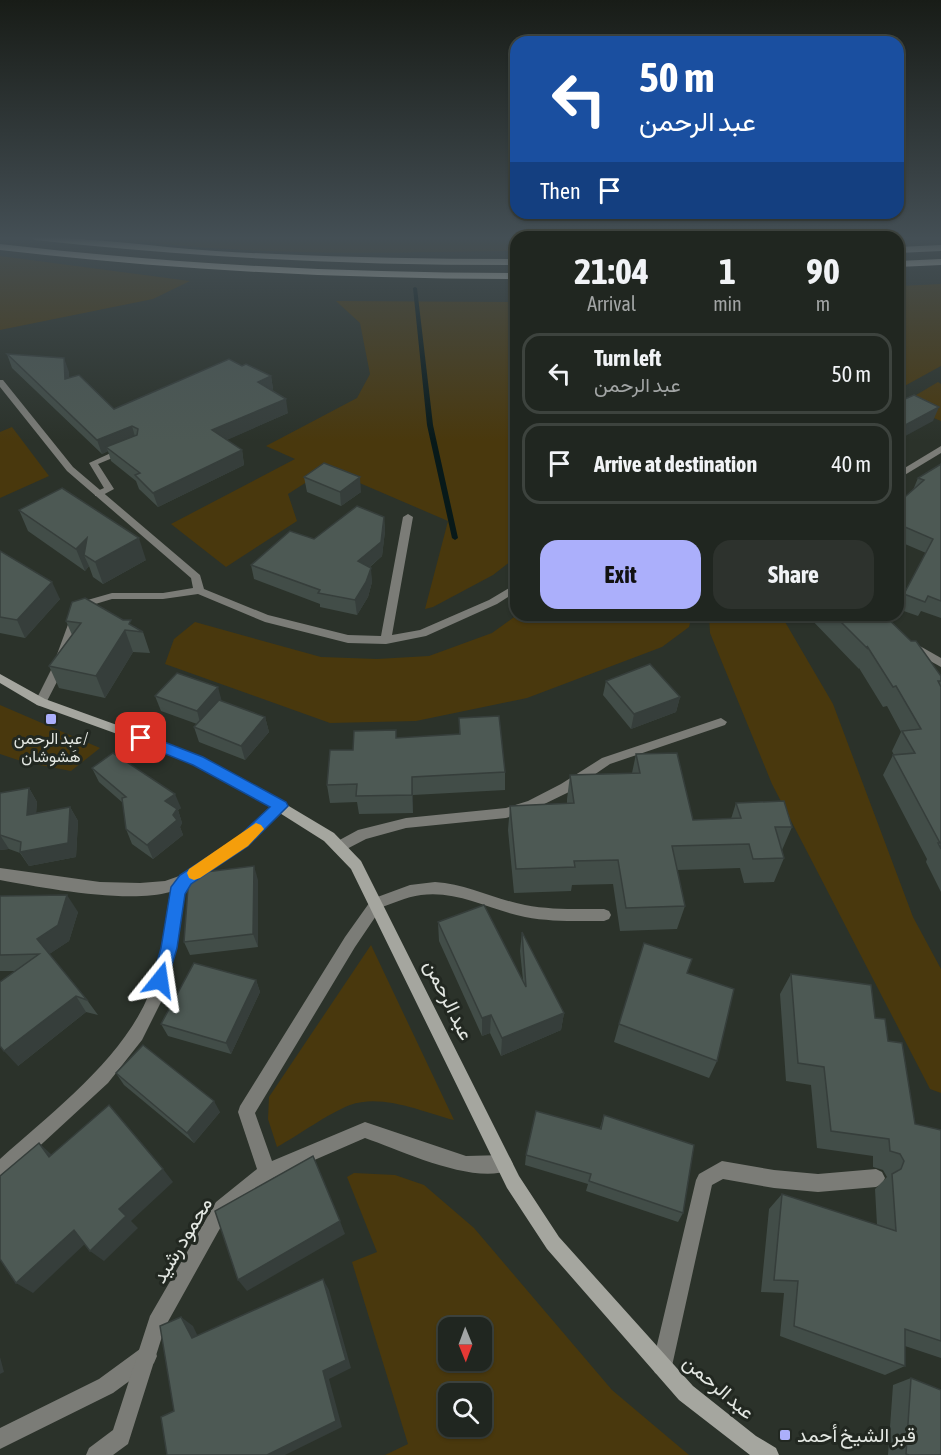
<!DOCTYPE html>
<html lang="en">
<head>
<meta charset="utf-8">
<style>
	:root { --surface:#202620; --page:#2d322d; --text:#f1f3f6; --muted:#a2a5a5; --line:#3d433e; --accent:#abaffb }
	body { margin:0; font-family:"Asap Condensed",Vazirmatn,sans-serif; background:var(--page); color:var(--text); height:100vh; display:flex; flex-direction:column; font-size:22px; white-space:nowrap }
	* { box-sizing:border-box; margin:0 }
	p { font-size:20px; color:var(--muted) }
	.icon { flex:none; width:33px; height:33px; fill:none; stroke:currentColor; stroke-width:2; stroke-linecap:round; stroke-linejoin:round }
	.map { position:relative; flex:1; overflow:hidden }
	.panel { position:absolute; left:510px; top:231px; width:394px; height:390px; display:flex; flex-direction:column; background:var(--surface); border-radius:18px; box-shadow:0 2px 4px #0004,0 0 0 2px var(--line) }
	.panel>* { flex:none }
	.guide { position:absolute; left:510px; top:36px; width:394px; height:183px; border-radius:18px; box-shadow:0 2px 4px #0004,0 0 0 2px var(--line); background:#1a4fa0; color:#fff; overflow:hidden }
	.needle { width:39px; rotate:179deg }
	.controls { position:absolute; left:438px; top:1317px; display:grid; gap:12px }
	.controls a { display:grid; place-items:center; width:54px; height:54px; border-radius:12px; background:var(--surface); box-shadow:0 2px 4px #0004,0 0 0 2px var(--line); font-size:30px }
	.pin { position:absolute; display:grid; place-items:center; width:51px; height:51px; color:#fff; margin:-26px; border-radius:12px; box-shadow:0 3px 9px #0006 }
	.me { position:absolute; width:66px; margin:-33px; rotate:15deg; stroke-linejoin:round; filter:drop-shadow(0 0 4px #0008) }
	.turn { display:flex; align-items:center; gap:21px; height:126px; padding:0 30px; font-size:27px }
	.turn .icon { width:78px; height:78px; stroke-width:2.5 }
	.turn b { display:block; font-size:42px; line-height:51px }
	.then { display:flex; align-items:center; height:57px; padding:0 30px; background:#0003; gap:12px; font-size:22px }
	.eta { display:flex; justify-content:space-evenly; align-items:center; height:102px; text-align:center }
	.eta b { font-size:36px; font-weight:700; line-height:42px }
	.cta { display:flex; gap:12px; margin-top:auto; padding:12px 30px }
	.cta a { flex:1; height:69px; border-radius:18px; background:var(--accent); color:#111; font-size:24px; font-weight:700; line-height:69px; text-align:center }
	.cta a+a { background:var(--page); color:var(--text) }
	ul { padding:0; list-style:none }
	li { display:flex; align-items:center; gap:18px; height:81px; margin:0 12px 9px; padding:0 18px; border:3px solid var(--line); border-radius:18px }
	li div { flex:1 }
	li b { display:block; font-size:22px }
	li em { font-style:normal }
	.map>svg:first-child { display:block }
</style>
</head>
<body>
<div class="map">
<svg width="941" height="1455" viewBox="0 0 941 1455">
	<rect width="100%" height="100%" fill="#2b322a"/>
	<g fill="#49380d" fill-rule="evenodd">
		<path d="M 109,237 L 516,237 L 516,251 C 381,253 243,257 109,237 Z"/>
		<polygon points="0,256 190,281 153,299 0,330"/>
		<polygon points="941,284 941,366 899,389 899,286"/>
		<polygon points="336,301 516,302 516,557 493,575 433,607 425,609 448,521 327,469 288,494 297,521 226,567 171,524 295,459 266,446 357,398 370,374 360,323"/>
		<polygon points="938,382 941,384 941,421 901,404"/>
		<polygon points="12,427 49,476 0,498 0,432"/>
		<polygon points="517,615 692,615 689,627 662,647 527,698 416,721 330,723 165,664 174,639 195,622 321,657 377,659 429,656 492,633"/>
		<polygon points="709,615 781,615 833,704 913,917 941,969 941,1093 930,1089 772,784 710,633"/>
		<polygon points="0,705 100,748 71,771 24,762 0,754"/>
		<path d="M 371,945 L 454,1120 C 423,1112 382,1093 350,1105 C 327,1114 299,1135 277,1147 L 268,1119 L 269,1097 Z"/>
		<path d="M 354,1173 L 395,1175 L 424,1185 L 474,1228 L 612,1390 L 689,1455 L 385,1455 L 408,1444 L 352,1262 L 377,1252 L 347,1177 ZM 448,1328 L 482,1328 L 482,1360 L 448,1360 ZM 448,1394 L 482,1394 L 482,1426 L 448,1426 Z"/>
	</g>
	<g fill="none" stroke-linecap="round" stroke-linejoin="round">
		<polygon fill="#081919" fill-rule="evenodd" points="415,287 417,288 433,425 458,538 455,540 452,538 427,425 413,288"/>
		<g fill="#7b7c77" fill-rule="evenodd">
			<polygon points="124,447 127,448 127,452 98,464 114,489 101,496 95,496 95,492 104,488 89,463"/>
			<path d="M 435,882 C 467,884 494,899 525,905 C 551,910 578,909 604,909 L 609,911 L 611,915 L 609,919 L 604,921 C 578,921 551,922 525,917 C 490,910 458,890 421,895 C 406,897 391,904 377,909 L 372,907 L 370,903 L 372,899 L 410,885 Z"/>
			<polygon points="722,1161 774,1170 818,1174 876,1169 882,1172 885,1178 882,1184 876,1187 818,1192 774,1188 723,1179 712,1185 672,1366 669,1373 662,1376 655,1373 652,1366 696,1180 699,1174"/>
			<polygon points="147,1346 154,1349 157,1356 154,1363 113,1393 0,1449 0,1428 99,1379 140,1349"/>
		</g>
		<g fill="#7b7c77" fill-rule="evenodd">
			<polygon points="0,380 3,380 73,467 200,575 204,589 268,615 348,635 381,636 403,517 408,514 413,517 392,635 420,630 489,600 516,584 516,592 497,604 426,636 386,644 348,643 265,622 198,594 163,599 112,599 92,605 80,620 64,668 45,705 41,706 37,705 35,702 52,668 70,619 84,601 112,593 163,593 193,588 191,578 67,471 0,387"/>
			<polygon points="941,446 941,453 898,479 898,472"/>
			<polygon points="911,641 941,658 941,667 907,648 905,645 907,642"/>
			<polygon points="721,718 727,722 725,725 610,764 569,792 532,810 506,818 406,828 366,839 339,853 334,851 332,847 334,843 358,830 406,818 506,808 528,801 561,784 602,758"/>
			<path d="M 280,801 L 285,802 L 286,806 L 285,810 L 247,846 L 191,884 L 184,894 L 176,948 L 164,996 L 142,1040 L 108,1083 L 6,1177 L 0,1180 L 0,1159 C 51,1113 123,1059 149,994 C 162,962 164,926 170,892 C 128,904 44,888 0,880 L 0,868 L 100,882 L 140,883 L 165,881 L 182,875 L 237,838 L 275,802 Z"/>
			<path d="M 377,897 L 382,899 L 384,903 L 382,907 L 355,947 L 255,1113 L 272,1161 L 365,1122 L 466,1156 L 504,1155 L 510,1158 L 513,1164 L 510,1170 C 473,1185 402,1151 365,1138 L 273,1178 L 228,1214 L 165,1327 L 128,1444 L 113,1455 L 86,1455 L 89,1448 L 113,1430 L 150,1316 L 216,1202 L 257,1169 L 238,1112 L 240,1106 L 345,937 L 372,899 Z"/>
		</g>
		<polygon fill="#a5a69f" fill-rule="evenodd" points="0,674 45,699 164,742 240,777 334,833 361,861 519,1176 559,1237 693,1386 756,1436 776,1448 779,1455 750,1455 679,1400 547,1249 507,1188 351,869 324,841 232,783 156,748 37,705 0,683"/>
		<g fill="#e4e5d9" fill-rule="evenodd">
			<path d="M 30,237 C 92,237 154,247 216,251 C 316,257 416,259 516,259 L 516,265 C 355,265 195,258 35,240 Z"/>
			<path d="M 0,244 C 172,264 343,273 516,273 L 516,279 C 343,279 172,270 0,250 Z"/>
			<polygon points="941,245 941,251 898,253 898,247"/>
			<polygon points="941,259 941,265 898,267 898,261"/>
		</g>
	</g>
	<g fill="#424d48">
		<polygon points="7,354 69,372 69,378 114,409 242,366 271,376 273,389 272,390 288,413 226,440 242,450 244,465 158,507 139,489 136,481 111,461 108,451 102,454 12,368"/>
		<polygon points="941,464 941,618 921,611 918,616 898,609 898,607 904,594 926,553 898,541 898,503 913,490 918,478"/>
		<polygon points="304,477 361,492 341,506 307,492"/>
		<polygon points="19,510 146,560 103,584 93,577 89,566 85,571 28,531"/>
		<polygon points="384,517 385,531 382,556 370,567 372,582 368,597 357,615 320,607 320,604 254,579 251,565 314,539"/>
		<polygon points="0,551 60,599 25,638 0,633"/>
		<polygon points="807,615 884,615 941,676 941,892 926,862 927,859 883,775 893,755 894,755 892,751 901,732 887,706 883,707 859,668 859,669"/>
		<polygon points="66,621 134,626 143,632 150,653 133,652 105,698 59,688 49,666 72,635"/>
		<polygon points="606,681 680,697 676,712 631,729 603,695"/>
		<polygon points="155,696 222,701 265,717 269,732 245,760 199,742 194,727 197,724 161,711"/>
		<polygon points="459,718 505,772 505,790 413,795 413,813 359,814 357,802 330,803 327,785 353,750 397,738 459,734"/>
		<polygon points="636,754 693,820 731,819 736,803 792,827 782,850 784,858 774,882 744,883 740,868 677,870 685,906 677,929 620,931 613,884 572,885 571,891 514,893 508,830 510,806 567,804 567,799 570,775 632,773"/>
		<polygon points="92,768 181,808 178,810 182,823 180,827 183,835 153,859 132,844 126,829 123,803 99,782"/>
		<polygon points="29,788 37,802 36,813 70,807 78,821 76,857 29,866 20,853 9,849 0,850 0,793"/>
		<polygon points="258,880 258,947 190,955 184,942"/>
		<polygon points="0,896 78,912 69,941 49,954 87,1000 98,1015 86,1012 18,1066 16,971 0,971"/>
		<polygon points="438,922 523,980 520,951 522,932 564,1013 561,1030 501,1056 490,1033 482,1036 439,941"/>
		<polygon points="687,973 717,1061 709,1078 614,1042 619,1024"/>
		<polygon points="791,974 875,1018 888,1041 915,1124 941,1130 941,1358 905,1346 905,1366 885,1375 780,1336 784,1293 761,1292 769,1209 782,1194 877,1225 875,1189 887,1177 883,1170 873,1167 873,1156 817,1148 811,1085 786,1081 780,994"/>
		<polygon points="256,980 260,992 231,1054 168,1036 161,1024"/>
		<polygon points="116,1073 220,1112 194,1143 124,1085"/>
		<polygon points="604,1115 683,1213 678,1222 586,1191 588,1184 525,1165 526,1155 600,1128"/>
		<polygon points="911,1378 941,1455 888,1455 893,1385"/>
	</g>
	<g fill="#363e3b">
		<polygon points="64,358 69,372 70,393 65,379"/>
		<polygon points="271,376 273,389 260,396 258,382"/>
		<polygon points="286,399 288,413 216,445 212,430"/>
		<polygon points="939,407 933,421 898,440 898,429"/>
		<polygon points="132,426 136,440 106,447 108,451 102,454 97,440"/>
		<polygon points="242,450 244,465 158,507 153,493"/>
		<polygon points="360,477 361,492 341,506 340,492"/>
		<polygon points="384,517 385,531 382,556 360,575 358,561"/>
		<polygon points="87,538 84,555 89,566 85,571 76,549"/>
		<polygon points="139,538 146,560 103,584 95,562"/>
		<polygon points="371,568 372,582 368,597 357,615 355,600"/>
		<polygon points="52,582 60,599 25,638 17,620"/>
		<polygon points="125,630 133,652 105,698 96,676"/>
		<polygon points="218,687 222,702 201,726 197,711"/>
		<polygon points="680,697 676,712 631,729 634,714"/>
		<polygon points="265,717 269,732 245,760 241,746"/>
		<polygon points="412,777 413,795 413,813 412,795"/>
		<polygon points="29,788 37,802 35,829 27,815"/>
		<polygon points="175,794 181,808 178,810 182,823 180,827 183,835 153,859 147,845 165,801"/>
		<polygon points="70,807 78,821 76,857 29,866 20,852"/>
		<polygon points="0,835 9,849 0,850"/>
		<polygon points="254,866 258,880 258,947 253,934"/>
		<polygon points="67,895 78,912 69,941 48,955 37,939"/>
		<polygon points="256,980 260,992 231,1054 226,1043"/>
		<polygon points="76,996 86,1012 18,1066 4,1051"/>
		<polygon points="564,1013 561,1030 501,1056 502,1038"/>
		<polygon points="491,1015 490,1033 482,1036 482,1018"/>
		<polygon points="214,1101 220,1112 194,1143 187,1133"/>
		<polygon points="39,1143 53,1156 49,1157"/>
		<polygon points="163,1169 173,1182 131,1221 138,1228 104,1261 90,1251 119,1209"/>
		<polygon points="340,1221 345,1234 247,1291 238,1280"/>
		<polygon points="74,1230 88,1241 33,1293 16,1283"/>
		<polygon points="323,1279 329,1290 351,1368 329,1379 342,1427 285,1455 267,1455 323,1371"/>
		<polygon points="181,1317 193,1326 203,1347 192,1338"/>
		<polygon points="0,1357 4,1372 0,1374"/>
	</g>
	<g fill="#4d5954" stroke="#363e3b" stroke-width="1.5">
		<polygon points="7,354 64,358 65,379 79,375 114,409 229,359 242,366 246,364 271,376 258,382 286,399 212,430 242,450 153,493 135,475 140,473 106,447 137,435 138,429 132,426 97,440"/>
		<polygon points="914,395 939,407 898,429 898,402"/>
		<polygon points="324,463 360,477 340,492 304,477"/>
		<polygon points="941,464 941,601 928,596 925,602 904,594 933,539 898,524 898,503 924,480 918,478"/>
		<polygon points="62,488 139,538 95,562 84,555 87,538 76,549 19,510"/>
		<polygon points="357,506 384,517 381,542 358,561 371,568 366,582 355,600 318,593 320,590 251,565 290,531 314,539"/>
		<polygon points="0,551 52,582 17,620 0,617"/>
		<polygon points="85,598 123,620 131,620 129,624 143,632 125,630 96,676 49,666 81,623 66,621 72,602"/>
		<polygon points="834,615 884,615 911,641 916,641 941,676 941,681 938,681 941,687 941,849 938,843 940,843 893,755 915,753 902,731 921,729 896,686 893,687 867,646 868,649"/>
		<polygon points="650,664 680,697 634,714 606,681"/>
		<polygon points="177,673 218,687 197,711 155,696"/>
		<polygon points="219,700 265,717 241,746 194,727"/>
		<polygon points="499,716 505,772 412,777 412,795 356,796 357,784 327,785 330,750 353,750 354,731 396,730 396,738 460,734 459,718"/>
		<polygon points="113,753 175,794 165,801 177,809 173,815 177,820 147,845 126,829 122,798 126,797 92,768"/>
		<polygon points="677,753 693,820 741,818 736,803 784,801 792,827 775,827 784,858 753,859 749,844 672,846 685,906 626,908 618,860 574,861 575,867 516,869 510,806 574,803 570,775 640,773 636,754"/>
		<polygon points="29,788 27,815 70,807 68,843 20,852 21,842 0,835 0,793"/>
		<polygon points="254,866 253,934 184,942 189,874"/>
		<polygon points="67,895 58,925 37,939 87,1000 76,996 4,1051 0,1046 0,982 39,954 0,955 0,896"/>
		<polygon points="484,905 526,987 522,932 564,1013 502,1038 491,1015 482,1018 438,922"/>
		<polygon points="644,943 692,959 687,973 734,989 717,1061 619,1024"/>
		<polygon points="194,963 256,980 226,1043 161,1024"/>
		<polygon points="791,974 871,985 875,1018 885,1019 888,1041 902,1043 915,1124 941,1130 941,1341 905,1329 905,1366 794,1326 798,1281 774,1280 782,1194 896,1231 892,1174 901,1169 904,1161 900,1154 890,1151 889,1139 831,1131 824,1067 798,1063"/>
		<polygon points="143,1045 214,1101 187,1133 116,1073"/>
		<polygon points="109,1105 163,1169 119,1209 126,1216 90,1251 74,1230 16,1283 0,1259 0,1176 39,1143 49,1157"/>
		<polygon points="536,1111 601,1129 604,1115 694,1145 683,1213 589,1181 591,1174 526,1155"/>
		<polygon points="313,1156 340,1221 238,1280 215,1211"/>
		<polygon points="323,1279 346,1360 323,1371 336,1421 267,1455 167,1455 161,1417 174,1411 160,1326 181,1317 192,1338"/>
		<polygon points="911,1378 941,1390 941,1455 909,1455 906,1454"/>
	</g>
	<linearGradient id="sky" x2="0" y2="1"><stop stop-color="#181c17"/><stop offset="0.54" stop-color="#444f55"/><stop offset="1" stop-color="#444f55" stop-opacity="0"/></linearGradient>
	<rect width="941" height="441" fill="url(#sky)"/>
	<polygon fill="#1a73e8" stroke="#114b97" stroke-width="1.5" points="141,733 203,757 286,802 288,806 248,846 191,884 185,894 177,948 166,985 160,988 154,985 152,980 161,948 171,887 180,875 237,838 270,807 193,765 136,742 134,738 136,735"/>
	<polygon fill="#f59e0b" points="256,823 261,825 264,829 248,846 200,878 194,880 189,878 187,873 189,869"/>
	<g fill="#abaffb" stroke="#222821" stroke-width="2">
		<rect x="45" y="713" width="12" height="12" rx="3"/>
		<rect x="779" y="1429" width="12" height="12" rx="3"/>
	</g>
	<g text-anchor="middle" stroke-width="6" stroke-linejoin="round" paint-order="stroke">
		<g font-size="16" fill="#e3e7e2" stroke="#222821">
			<text x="51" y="744">عبد الرحمن/<tspan x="51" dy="18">هَشوشان</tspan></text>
		</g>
		<g font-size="20" fill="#e3e7e2" stroke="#222821">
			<text transform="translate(449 1000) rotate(64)" y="7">عبد الرحمن</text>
			<text transform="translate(182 1240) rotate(-59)" y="7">محمود رشيد</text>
			<text transform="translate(719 1387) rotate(41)" y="7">عبد الرحمن</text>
		</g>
		<g font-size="20" fill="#e3e7e2" stroke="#222821" text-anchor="start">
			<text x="797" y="1442">قبر الشيخ أحمد</text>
		</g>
	</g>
</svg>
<div class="controls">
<a><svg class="needle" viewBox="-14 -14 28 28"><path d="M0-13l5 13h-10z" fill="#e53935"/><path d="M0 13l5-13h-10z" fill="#a2a5a5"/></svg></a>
<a><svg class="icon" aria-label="search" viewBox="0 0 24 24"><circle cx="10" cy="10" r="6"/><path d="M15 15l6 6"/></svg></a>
</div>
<div class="pin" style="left:141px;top:738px;background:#d93025"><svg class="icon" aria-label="arrive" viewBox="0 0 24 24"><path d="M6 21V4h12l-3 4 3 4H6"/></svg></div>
<svg class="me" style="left:160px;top:980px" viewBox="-20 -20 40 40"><path d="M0-17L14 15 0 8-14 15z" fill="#1a73e8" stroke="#fff" stroke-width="4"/></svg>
<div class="guide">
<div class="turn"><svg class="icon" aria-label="left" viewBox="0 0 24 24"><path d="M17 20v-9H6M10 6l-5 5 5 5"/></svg><div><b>50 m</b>عبد الرحمن</div></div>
<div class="then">Then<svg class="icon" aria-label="arrive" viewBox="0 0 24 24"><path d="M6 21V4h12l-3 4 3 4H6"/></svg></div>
</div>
<section class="panel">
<div class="eta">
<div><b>21:04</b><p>Arrival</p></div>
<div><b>1</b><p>min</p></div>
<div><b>90</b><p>m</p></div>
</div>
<ul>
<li><svg class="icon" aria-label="left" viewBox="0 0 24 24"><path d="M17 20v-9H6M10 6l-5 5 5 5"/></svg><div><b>Turn left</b><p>عبد الرحمن</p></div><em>50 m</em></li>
<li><svg class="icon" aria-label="arrive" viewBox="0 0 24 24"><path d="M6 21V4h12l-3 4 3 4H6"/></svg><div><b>Arrive at destination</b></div><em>40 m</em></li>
</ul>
<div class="cta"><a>Exit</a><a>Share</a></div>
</section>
</div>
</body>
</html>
